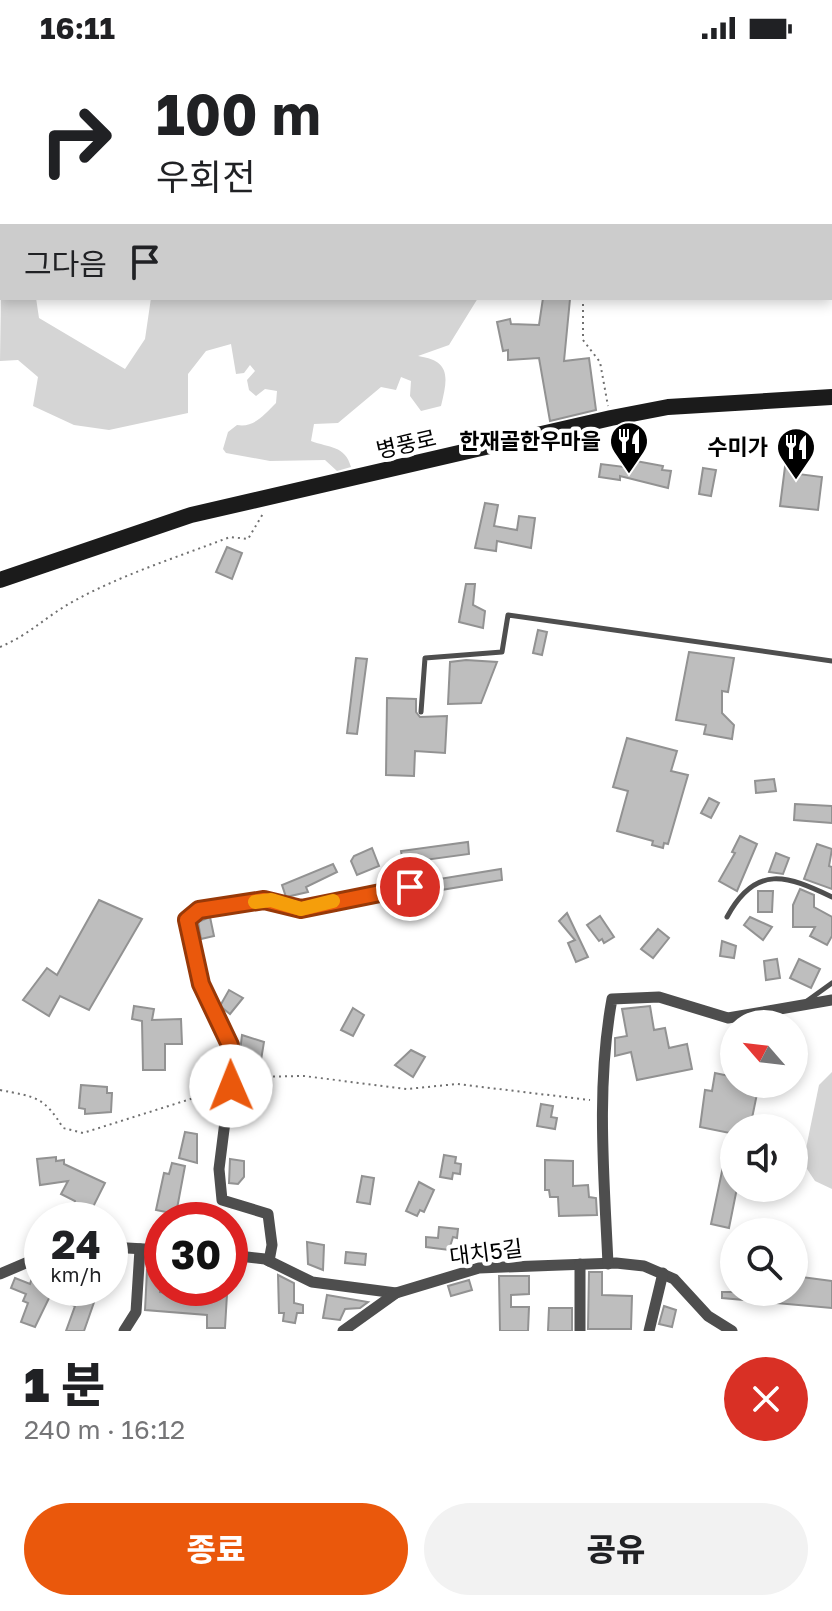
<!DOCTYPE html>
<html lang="ko">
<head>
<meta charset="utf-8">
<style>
	:root { --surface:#fff; --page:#f2f2f2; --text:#202124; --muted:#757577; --accent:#ea580c }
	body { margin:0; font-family:"Golos Text","Noto Sans KR",sans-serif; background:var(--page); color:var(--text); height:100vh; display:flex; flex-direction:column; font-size:30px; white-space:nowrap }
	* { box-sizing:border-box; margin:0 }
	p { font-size:26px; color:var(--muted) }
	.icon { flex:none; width:44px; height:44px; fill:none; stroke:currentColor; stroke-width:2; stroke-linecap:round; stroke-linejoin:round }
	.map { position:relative; height:1275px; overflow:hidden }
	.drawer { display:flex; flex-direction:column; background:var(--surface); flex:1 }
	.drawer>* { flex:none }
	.hud { position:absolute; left:0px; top:0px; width:832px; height:244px; box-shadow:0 4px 12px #0003; background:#fff; color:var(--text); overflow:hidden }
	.needle { width:52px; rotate:298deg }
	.fabs { position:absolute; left:720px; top:954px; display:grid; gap:16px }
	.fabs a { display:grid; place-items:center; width:88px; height:88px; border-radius:50%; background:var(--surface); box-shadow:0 4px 12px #0003; font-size:40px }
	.speed { position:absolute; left:24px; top:1146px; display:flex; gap:16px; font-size:40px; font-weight:700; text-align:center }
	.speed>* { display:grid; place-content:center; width:104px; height:104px; border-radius:50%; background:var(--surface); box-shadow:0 4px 12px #0003; line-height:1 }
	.speed small { font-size:20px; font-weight:400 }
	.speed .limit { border:12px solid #d22; background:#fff; color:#111 }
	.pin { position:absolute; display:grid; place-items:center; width:68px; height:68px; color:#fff; margin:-34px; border:4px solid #fff; border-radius:50%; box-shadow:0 2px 8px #0007 }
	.me { position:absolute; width:88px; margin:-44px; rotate:359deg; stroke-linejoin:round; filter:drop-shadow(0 0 6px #0008) }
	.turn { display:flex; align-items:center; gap:28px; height:168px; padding:0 24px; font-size:36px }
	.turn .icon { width:104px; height:104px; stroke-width:2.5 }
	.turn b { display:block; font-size:56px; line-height:68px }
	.then { display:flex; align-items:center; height:76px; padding:0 24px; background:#0003; gap:16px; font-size:30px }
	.round { display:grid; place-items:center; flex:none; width:84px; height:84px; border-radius:42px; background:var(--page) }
	.head { display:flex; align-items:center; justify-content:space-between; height:136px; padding:0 24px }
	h1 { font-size:48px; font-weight:800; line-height:60px }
	.cta { display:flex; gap:16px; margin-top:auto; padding:16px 24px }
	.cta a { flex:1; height:92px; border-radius:48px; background:var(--accent); color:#fff; font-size:32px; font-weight:800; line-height:92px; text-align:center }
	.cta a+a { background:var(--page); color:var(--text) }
	.status { display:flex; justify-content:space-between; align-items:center; height:56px; padding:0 40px; background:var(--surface); direction:ltr }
	.status svg { height:22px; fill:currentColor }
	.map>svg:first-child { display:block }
</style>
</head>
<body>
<div class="status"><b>16:11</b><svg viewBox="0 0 49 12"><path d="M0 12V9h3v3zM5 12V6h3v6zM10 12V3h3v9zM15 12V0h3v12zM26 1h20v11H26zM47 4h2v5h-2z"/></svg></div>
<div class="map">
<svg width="832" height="1275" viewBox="0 0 832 1275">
	<rect width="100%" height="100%" fill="#fff"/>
	<g fill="#d5d5d5">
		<polygon points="334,0 584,0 332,2"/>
		<path d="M 2,164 L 2,242 L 36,242 L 39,262 L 125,313 L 145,283 L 151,242 L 478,242 L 449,289 L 418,300 C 451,305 448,321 441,350 L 421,355 L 410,340 L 411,325 L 401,321 L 396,334 L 381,331 L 338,367 L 314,368 L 311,385 C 329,392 345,389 351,411 L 337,415 L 325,404 L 270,405 L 226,397 L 223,393 L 228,376 L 237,369 C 254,372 264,359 276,347 L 277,335 L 265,333 L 256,340 L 249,334 L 247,324 L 255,315 L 250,309 L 244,317 L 236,318 L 231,288 L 206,295 L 188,318 L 188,357 L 109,374 L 74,369 L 33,350 L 38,321 L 18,304 L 0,305 Z"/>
		<polygon points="832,1016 832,1133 815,1125 803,1107 819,1029"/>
	</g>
	<g fill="#bebebe" stroke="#929292" stroke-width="2">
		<polygon points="543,242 570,243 564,305 589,302 596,354 550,365 539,302 508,304 508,294 503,295 497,266 510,263 511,268 539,269"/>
		<polygon points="625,403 663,410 662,414 671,415 668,432 620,420 620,424 599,421 601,408 624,411"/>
		<polygon points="786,403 800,405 798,418 822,421 818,454 780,450"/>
		<polygon points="703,412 716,414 711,440 699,438"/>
		<polygon points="485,447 498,449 494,470 517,474 519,460 535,462 531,492 497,485 496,495 475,492"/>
		<polygon points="227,491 242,497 232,523 216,516"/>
		<polygon points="466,528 475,528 473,549 485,555 483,572 459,566"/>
		<polygon points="538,574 547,576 542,599 533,597"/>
		<polygon points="689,596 734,602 728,636 722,635 722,657 734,669 732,683 704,678 706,669 676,664"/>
		<polygon points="356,602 367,603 357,678 347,677"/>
		<polygon points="466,604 497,606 481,647 448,648 450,606"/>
		<polygon points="387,642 416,643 416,656 420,661 447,660 445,697 415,695 414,720 386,719"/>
		<polygon points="627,682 677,695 671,715 688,719 668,788 664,787 663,792 652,789 653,785 617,775 628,735 613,731"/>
		<polygon points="774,723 776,735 756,737 755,725"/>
		<polygon points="709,742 719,747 711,762 701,757"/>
		<polygon points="795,748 832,750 832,767 794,764"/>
		<polygon points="740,780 757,788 737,835 719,825 735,797 732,796"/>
		<polygon points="468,786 469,798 403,807 401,795"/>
		<polygon points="817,788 832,793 829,810 832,811 832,833 804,823"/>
		<polygon points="372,792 379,810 357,819 351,805 354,800"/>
		<polygon points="776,797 789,802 783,818 769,816"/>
		<polygon points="333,808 337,816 306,831 308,836 286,841 282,829"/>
		<polygon points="501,813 502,824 435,835 433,824"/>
		<polygon points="800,833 814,839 814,851 832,861 832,880 827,889 810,880 815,871 793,871 793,849"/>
		<polygon points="758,835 773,835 772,856 758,856"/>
		<polygon points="99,844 142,863 89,954 60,940 49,960 23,944 47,912 57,919"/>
		<polygon points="567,857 588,901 576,906 568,887 575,884 559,865"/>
		<polygon points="600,860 614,881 604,887 602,883 599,885 587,869"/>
		<polygon points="210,861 214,880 201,883 198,866"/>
		<polygon points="750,861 772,871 763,884 744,869"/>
		<polygon points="658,873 669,882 653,902 641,893"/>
		<polygon points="722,885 736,890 734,902 720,900"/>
		<polygon points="777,903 780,922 766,924 764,905"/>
		<polygon points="799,903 820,913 811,932 790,922"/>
		<polygon points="229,934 243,942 230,958 220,950"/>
		<polygon points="134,950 154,953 152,964 181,963 182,988 165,988 165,1014 143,1014 142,965 132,963"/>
		<polygon points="650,950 654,974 665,972 669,992 687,988 692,1013 637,1024 631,996 615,1000 615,982 627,980 622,953"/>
		<polygon points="353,952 364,959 353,980 341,974"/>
		<polygon points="242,979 264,986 260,1010 242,1007 240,996"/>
		<polygon points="411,994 425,1001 413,1021 395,1009"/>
		<polygon points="715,1017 734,1021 734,1028 759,1028 750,1072 734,1072 734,1132 737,1132 729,1172 711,1168 730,1077 700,1071 705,1034 712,1035"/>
		<polygon points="81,1029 107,1031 107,1037 112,1037 111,1056 85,1058 85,1053 79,1052"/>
		<polygon points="541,1048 553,1050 551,1061 557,1062 555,1073 537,1070"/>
		<polygon points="185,1076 197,1078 197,1107 179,1102"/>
		<polygon points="444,1099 456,1101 455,1107 461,1108 460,1118 453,1117 452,1123 440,1121"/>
		<polygon points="56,1101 56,1105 64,1104 64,1108 105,1127 87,1163 74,1156 75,1145 61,1138 68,1125 40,1129 37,1103"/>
		<polygon points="230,1103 244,1105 244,1121 238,1128 229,1127"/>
		<polygon points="545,1104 573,1105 573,1130 588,1129 589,1141 596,1142 597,1159 559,1160 558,1141 550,1141 549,1134 545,1134"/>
		<polygon points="172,1107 185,1110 176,1158 156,1154 164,1117 169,1118"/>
		<polygon points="362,1120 374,1122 370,1148 357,1146"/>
		<polygon points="419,1126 434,1134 424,1156 420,1154 417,1160 406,1155"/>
		<polygon points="439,1171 458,1173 457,1182 453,1181 449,1194 426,1191 426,1181 438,1182"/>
		<polygon points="307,1186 324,1189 323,1214 308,1208"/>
		<polygon points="490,1188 512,1189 511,1199 490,1199"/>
		<polygon points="346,1196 366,1198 365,1209 345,1207"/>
		<polygon points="147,1214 161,1214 160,1236 185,1239 184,1232 222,1232 222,1238 227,1238 225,1272 207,1272 207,1259 145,1254"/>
		<polygon points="589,1216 602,1216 602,1239 632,1240 631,1273 588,1273"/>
		<polygon points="278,1219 294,1227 294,1247 303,1249 303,1257 297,1257 295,1267 283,1265 284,1257 279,1257"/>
		<polygon points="499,1220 529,1220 529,1238 511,1239 511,1251 529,1251 528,1275 500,1275"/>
		<polygon points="794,1220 832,1225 832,1252 722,1242 722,1236 794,1236"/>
		<polygon points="15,1222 30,1228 32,1222 42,1226 42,1232 99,1232 84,1275 66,1275 75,1250 50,1240 35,1271 21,1266 28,1247 23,1245 26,1238 11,1232"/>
		<polygon points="469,1224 472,1234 451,1240 448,1230"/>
		<polygon points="327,1239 368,1246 360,1252 345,1253 340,1264 323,1262"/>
		<polygon points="664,1250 676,1254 672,1271 659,1268"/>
		<polygon points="549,1252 572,1252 572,1275 548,1275"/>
	</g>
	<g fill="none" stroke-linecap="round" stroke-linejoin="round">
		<g stroke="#707070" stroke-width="2" stroke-dasharray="2 4" stroke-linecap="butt">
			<polyline points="756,0 780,2"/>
			<polyline points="75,2 76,0"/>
			<polyline points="653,2 653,0"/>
			<polyline points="830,6 832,6"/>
			<polyline points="583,242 583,284 600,306 608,350"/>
			<path d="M 0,591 C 31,578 46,560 74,545 C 123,518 178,501 230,481 L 248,483 L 264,456"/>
			<polyline points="243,1021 304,1020 407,1033 457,1028 590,1044"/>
			<path d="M 0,1034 C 35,1041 44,1040 63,1072 L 83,1077 L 216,1035"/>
		</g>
		<g stroke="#4e4e4e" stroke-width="5">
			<polyline points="421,656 425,602 502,596 508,559 832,605"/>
			<path d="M 727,861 C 756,807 788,820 832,841"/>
			<polyline points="807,945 832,927"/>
		</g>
		<g stroke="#4e4e4e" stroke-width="11">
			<polyline points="0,114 2,113"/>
			<polyline points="110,1191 162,1194"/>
			<polyline points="230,1199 265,1203 312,1226 396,1237 479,1212 616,1207 644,1210 674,1223 708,1260 732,1275"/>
			<polyline points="269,1205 272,1189 268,1158 222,1144 219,1113 233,1002 201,928 187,864 199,854 264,844 301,853 410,831"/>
			<path d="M 608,1208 C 604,1120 596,1030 612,943 L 659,941 L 728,962 L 832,944"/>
			<polyline points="0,1218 42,1200"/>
			<polyline points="124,1275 136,1256 140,1193"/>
			<polyline points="343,1275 396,1237"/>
			<polyline points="580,1275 580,1208"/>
			<polyline points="649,1275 663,1217"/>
		</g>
		<polyline stroke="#1b1b1b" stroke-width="16" points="0,524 191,459 611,362 668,351 832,341"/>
	</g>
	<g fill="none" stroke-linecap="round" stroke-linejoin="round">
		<defs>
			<polyline id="route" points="231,1030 230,989 201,928 187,864 199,854 264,844 301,853 410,831"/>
		</defs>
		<use href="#route" stroke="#983908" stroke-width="20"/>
		<use href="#route" stroke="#ea580c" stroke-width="14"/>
		<polyline stroke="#f59e0b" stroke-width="14" points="255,846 271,844 301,853 333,845"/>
	</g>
	<defs>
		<symbol id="restaurant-pin" viewBox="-11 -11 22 30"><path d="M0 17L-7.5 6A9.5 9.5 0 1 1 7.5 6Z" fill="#000" stroke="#fff"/><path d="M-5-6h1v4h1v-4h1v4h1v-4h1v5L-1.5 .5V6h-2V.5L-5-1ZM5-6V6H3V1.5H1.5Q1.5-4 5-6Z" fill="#fff"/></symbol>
	</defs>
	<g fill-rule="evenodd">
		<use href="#restaurant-pin" x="607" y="363" width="44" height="60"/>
		<use href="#restaurant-pin" x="774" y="369" width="44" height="60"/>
	</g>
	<g text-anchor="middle" stroke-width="8" stroke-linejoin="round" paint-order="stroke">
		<g font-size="22" font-weight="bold" fill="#000" stroke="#fff" text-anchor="end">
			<text x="601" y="393">한재골한우마을</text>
			<text x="768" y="399">수미가</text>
		</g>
		<g font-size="22" fill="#000" stroke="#fff">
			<text transform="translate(406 388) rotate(-13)" y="8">병풍로</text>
			<text transform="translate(486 1196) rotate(-7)" y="8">대치5길</text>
		</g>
	</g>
</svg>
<div class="fabs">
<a><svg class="needle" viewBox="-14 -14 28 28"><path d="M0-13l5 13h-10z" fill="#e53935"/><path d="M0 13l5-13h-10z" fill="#757577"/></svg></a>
<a><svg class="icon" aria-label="sound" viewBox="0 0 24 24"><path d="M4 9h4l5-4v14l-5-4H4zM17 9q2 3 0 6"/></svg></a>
<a><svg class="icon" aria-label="search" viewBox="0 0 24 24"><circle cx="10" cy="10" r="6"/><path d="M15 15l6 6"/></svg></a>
</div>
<div class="speed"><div>24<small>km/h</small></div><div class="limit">30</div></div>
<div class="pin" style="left:410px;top:831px;background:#d93025"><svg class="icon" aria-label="arrive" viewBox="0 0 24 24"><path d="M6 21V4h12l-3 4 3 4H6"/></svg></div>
<svg class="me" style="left:231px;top:1030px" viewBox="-20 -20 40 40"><circle r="19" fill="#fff"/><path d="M0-13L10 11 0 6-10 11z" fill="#ea580c"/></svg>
<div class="hud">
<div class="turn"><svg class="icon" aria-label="right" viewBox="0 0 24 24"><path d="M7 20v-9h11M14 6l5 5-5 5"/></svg><div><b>100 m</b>우회전</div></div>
<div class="then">그다음<svg class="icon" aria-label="arrive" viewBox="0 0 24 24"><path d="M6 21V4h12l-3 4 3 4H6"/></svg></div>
</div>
</div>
<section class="drawer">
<div class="head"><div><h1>1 분</h1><p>240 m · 16:12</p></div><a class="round" style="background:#d93025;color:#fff"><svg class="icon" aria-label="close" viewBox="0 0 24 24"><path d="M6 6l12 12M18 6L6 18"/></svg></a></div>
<div class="cta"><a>종료</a><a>공유</a></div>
</section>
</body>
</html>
